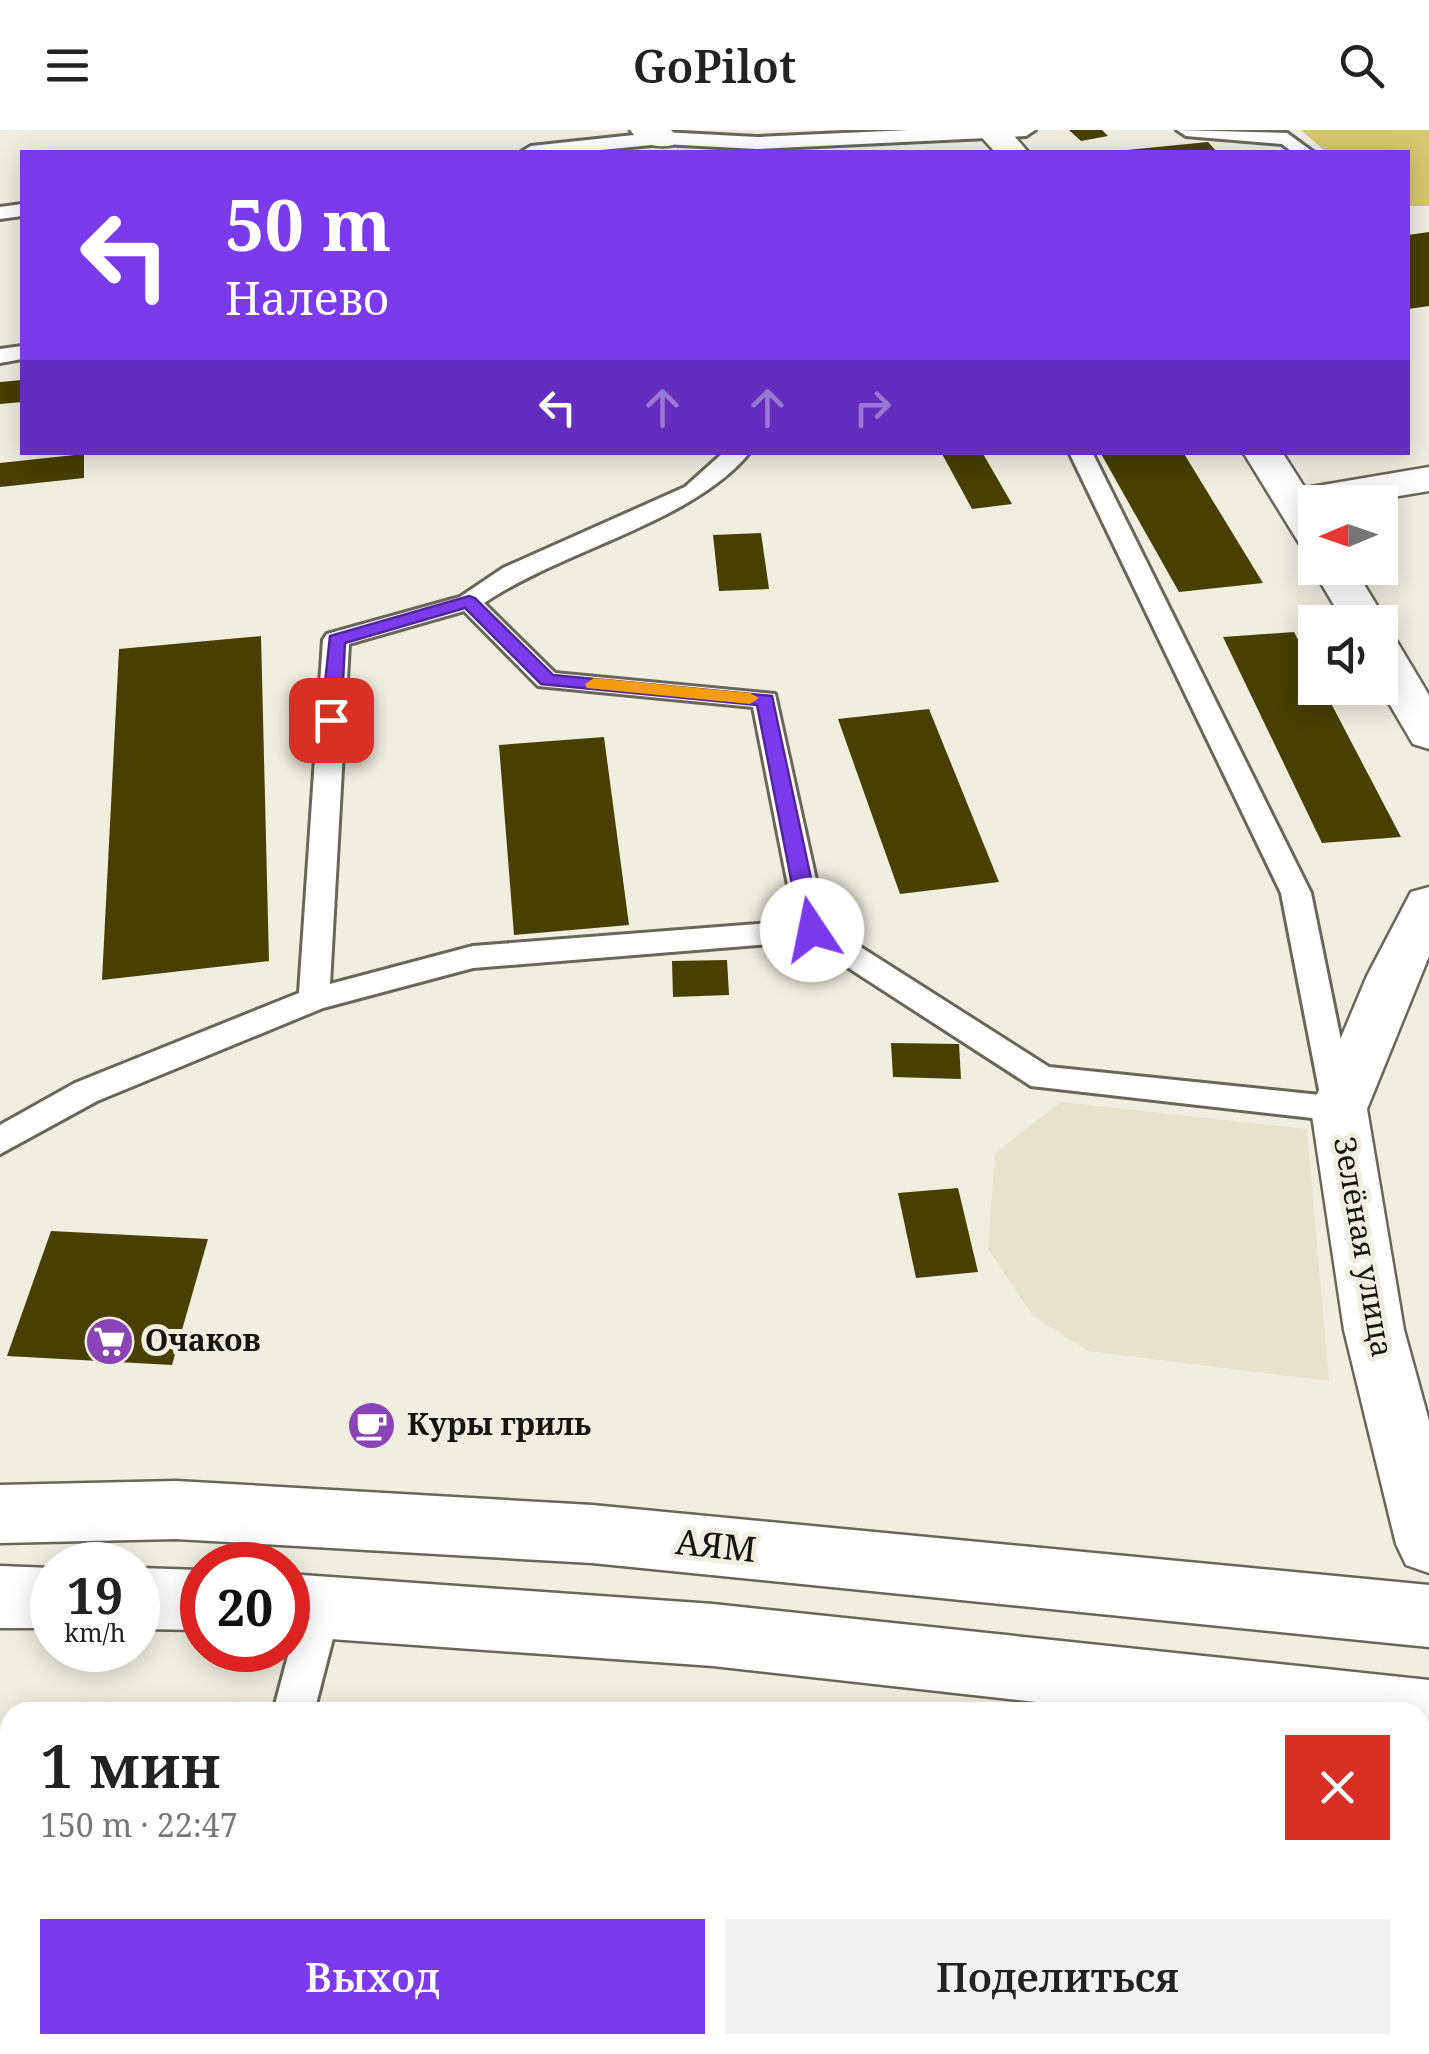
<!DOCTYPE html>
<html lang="ru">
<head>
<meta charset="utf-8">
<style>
	:root { --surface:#fff; --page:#f2f2f2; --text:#222; --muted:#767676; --accent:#7c3aed }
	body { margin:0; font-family:"Noto Serif",serif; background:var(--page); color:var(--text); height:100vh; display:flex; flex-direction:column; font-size:38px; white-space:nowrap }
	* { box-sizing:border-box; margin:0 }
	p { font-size:32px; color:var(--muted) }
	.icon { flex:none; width:55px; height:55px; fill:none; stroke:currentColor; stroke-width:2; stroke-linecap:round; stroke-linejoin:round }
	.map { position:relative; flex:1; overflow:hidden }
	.details { position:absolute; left:0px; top:1572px; width:1430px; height:352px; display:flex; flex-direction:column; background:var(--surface); border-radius:30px 30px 0 0; box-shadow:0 5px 25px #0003 }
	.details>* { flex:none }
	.guide { position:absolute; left:20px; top:20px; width:1390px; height:305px; border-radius:0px; box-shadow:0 5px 25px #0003; background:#7c3aed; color:#fff; overflow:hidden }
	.needle { width:65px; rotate:268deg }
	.tools { position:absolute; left:1298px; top:355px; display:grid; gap:20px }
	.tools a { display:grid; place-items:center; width:100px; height:100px; border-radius:0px; background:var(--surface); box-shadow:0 5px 25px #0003; font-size:50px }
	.speed { position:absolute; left:30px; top:1412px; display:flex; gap:20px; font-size:50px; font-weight:700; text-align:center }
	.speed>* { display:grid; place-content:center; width:130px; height:130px; border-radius:50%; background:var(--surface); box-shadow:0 5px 25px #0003; line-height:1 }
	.speed small { font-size:25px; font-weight:400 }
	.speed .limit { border:15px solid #d22; background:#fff; color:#111 }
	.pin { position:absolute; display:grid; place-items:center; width:85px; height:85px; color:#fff; margin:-42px; border-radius:20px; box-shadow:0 5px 15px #0006 }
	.me { position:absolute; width:110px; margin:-55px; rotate:349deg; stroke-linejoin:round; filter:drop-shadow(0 0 8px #0008) }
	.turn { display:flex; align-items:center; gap:35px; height:210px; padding:0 40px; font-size:45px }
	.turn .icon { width:130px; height:130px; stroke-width:2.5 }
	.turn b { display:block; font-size:70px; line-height:85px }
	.lanes { display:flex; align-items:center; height:95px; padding:0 40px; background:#0003; justify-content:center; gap:50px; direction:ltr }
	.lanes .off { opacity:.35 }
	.round { display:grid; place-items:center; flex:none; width:105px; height:105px; border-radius:0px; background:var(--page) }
	.head { display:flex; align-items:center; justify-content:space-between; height:170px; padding:0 40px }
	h1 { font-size:60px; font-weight:600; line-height:75px }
	.action { display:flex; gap:20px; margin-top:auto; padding:20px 40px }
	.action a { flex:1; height:115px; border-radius:0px; background:var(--accent); color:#fff; font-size:40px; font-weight:600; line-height:115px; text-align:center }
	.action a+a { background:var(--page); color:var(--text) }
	header { display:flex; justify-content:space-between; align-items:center; height:130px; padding:0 40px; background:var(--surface); font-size:45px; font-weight:600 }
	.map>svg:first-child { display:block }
</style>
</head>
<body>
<header><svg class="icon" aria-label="menu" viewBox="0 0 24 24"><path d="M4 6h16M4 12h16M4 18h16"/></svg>GoPilot<svg class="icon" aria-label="search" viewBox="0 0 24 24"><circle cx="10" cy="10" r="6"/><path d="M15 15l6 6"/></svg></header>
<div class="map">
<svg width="1429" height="1924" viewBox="0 0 1429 1924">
	<rect width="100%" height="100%" fill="#f0eedf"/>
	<g fill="#e6e3cd">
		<polygon points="1061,972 1307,999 1329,1251 1088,1221 1033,1186 988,1119 995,1023"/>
		<polygon points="0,1613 10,1613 10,1915 1420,1915 1420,1714 1429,1715 1429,1924 0,1924"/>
	</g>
	<polygon fill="#d6c870" points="1301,0 1429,0 1429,76 1408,76 1408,22 1326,22"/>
	<g fill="#483f00">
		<polygon points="1069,0 1102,0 1108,6 1081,11"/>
		<polygon points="1208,12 1217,22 1127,22 1127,20"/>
		<polygon points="1429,102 1429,176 1408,179 1408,105"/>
		<polygon points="22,250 22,272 0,274 0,252"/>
		<polygon points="941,322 982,322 1012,374 972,379"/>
		<polygon points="1100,322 1183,322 1263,453 1179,462"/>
		<polygon points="84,324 84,348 0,357 0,333"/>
		<polygon points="761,403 769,459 719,461 713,405"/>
		<polygon points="1294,502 1315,542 1315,558 1323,558 1401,707 1322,713 1223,507"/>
		<polygon points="261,506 269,831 102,850 119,519"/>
		<polygon points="929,579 999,752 900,764 838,589"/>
		<polygon points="604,607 629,795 514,805 499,615"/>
		<polygon points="727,830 729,865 673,867 672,831"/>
		<polygon points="891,913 959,914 961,949 893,947"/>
		<polygon points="958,1058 978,1142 916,1148 898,1063"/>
		<polygon points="51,1101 208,1109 172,1235 7,1226"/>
		<polygon points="369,1276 394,1289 374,1314 349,1300"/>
		<polygon points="46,1915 654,1915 654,1924 43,1924"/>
		<rect x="714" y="1915" width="148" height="9"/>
	</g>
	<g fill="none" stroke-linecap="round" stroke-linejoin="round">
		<defs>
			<g id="service">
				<polygon points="909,0 1035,0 1026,6 757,19 662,14 580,22 521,22 531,16 662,2 757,7"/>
				<polygon points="1177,0 1287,3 1313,22 1292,22 1282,14 1186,6"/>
				<polygon points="22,74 22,86 0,89 0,77"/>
				<polygon points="22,216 22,229 0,233 0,219"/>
				<path d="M 724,322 L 750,322 C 694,392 562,420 484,473 L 555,543 L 775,564 L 826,795 L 1049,937 L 1320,965 L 1281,763 L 1069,322 L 1092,322 L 1311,763 L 1355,979 L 1351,988 L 1339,991 L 1031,956 L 807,811 L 473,838 L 323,878 L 97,971 L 0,1024 L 0,995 L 75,953 L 299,863 L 323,510 L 327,504 L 460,467 L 503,438 L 685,357 ZM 464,481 L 538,556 L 753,577 L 795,791 L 473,816 L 330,854 L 349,514 Z"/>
				<polygon points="321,1459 335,1464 341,1477 314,1582 273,1582 301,1477 307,1464"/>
				<rect x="1420" y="1758" width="9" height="44"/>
			</g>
			<g id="minor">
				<path d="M 630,0 L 671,0 L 678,8 L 673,15 C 657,19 640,14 630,0 Z"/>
				<polygon points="975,0 1009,0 1028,22 995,22"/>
				<polygon points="1243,322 1282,322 1305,358 1429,337 1429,361 1363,372 1315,372 1314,416 1299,413"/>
				<polygon points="1315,433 1315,438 1354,438 1387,492 1380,501 1380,492 1344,492 1312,438"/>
				<polygon points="1380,506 1396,510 1429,565 1429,619 1413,614 1380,558"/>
				<polygon points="1429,757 1429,826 1367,979 1404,1200 1429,1291 1429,1443 1406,1435 1396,1414 1344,1200 1311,979 1367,846 1411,762"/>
			</g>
			<g id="trunk">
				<polygon points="176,1351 592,1375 1429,1455 1429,1517 592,1433 176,1409 0,1413 0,1355"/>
				<polygon points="0,1436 52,1438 52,1498 0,1498"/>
				<polygon points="138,1438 202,1440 202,1500 138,1499"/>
				<polygon points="288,1444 713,1474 1429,1550 1429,1616 1420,1615 1420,1582 1127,1582 713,1536 288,1506"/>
			</g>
		</defs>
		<use href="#service" stroke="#69675a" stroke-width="6"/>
		<use href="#minor" stroke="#69675a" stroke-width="5"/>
		<use href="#trunk" stroke="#69675a" stroke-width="5"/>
		<use href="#service" fill="#fff" fill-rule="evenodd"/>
		<use href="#minor" fill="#fff" fill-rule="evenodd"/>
		<use href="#trunk" fill="#fff" fill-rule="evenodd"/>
	</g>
	<polygon fill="#7c3aed" stroke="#51269a" stroke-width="2.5" points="469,466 475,468 553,545 772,566 822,800 819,805 812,807 801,800 757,575 541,554 465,478 345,513 341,590 338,594 324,594 321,590 330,506"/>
	<polygon fill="#f59e0b" points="594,548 750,563 759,568 750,574 587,558 585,554"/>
	<defs>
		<symbol id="supermarket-disc" viewBox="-11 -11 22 22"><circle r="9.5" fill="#8b44b6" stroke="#f0eedf"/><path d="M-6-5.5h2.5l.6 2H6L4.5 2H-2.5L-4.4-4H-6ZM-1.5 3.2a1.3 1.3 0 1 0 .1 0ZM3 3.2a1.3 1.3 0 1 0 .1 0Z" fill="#fff"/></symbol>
		<symbol id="cafe-disc" viewBox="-11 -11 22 22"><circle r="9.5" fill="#8b44b6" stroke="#f0eedf"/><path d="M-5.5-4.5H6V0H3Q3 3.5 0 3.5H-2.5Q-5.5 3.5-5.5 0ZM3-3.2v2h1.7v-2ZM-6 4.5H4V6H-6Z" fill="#fff"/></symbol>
	</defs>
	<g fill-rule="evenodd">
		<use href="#supermarket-disc" x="82" y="1184" width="55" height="55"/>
		<use href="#cafe-disc" x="344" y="1268" width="55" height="55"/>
	</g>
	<g text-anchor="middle" stroke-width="10" stroke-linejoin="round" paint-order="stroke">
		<g font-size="30" fill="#151510" stroke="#f0eedf">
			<text transform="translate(1363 1117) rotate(80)" y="10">Зелёная улица</text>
		</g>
		<g font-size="30" font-weight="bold" fill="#151510" stroke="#f0eedf" text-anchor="start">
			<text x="145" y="1221">Очаков</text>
			<text x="407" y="1305">Куры гриль</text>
		</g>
		<g font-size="35" fill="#151510" stroke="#f0eedf">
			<text transform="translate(716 1416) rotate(6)" y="12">АЯМ</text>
		</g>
	</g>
</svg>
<div class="tools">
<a><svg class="needle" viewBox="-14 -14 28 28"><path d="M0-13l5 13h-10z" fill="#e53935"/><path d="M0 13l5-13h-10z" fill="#767676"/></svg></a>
<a><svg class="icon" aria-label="sound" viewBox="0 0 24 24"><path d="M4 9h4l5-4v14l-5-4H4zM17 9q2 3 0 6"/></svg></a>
</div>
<div class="speed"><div>19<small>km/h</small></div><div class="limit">20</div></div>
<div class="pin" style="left:331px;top:590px;background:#d93025"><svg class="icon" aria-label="arrive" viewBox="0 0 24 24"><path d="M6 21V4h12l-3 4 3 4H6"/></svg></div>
<svg class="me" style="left:812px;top:800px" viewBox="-20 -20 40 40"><circle r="19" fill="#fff"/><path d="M0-13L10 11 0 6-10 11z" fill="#7c3aed"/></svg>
<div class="guide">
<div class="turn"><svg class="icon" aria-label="left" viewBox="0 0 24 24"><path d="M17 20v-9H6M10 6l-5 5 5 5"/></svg><div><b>50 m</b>Налево</div></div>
<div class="lanes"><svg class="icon" aria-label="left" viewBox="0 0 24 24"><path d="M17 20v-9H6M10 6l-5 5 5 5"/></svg><svg class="icon off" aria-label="ahead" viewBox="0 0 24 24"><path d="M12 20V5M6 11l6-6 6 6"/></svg><svg class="icon off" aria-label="ahead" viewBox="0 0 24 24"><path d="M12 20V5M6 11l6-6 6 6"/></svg><svg class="icon off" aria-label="right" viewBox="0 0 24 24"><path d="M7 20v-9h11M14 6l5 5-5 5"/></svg></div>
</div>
<section class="details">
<div class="head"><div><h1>1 мин</h1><p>150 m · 22:47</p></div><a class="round" style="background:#d93025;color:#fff"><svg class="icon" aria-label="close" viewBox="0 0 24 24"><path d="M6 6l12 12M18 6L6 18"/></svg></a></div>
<div class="action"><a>Выход</a><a>Поделиться</a></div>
</section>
</div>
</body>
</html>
